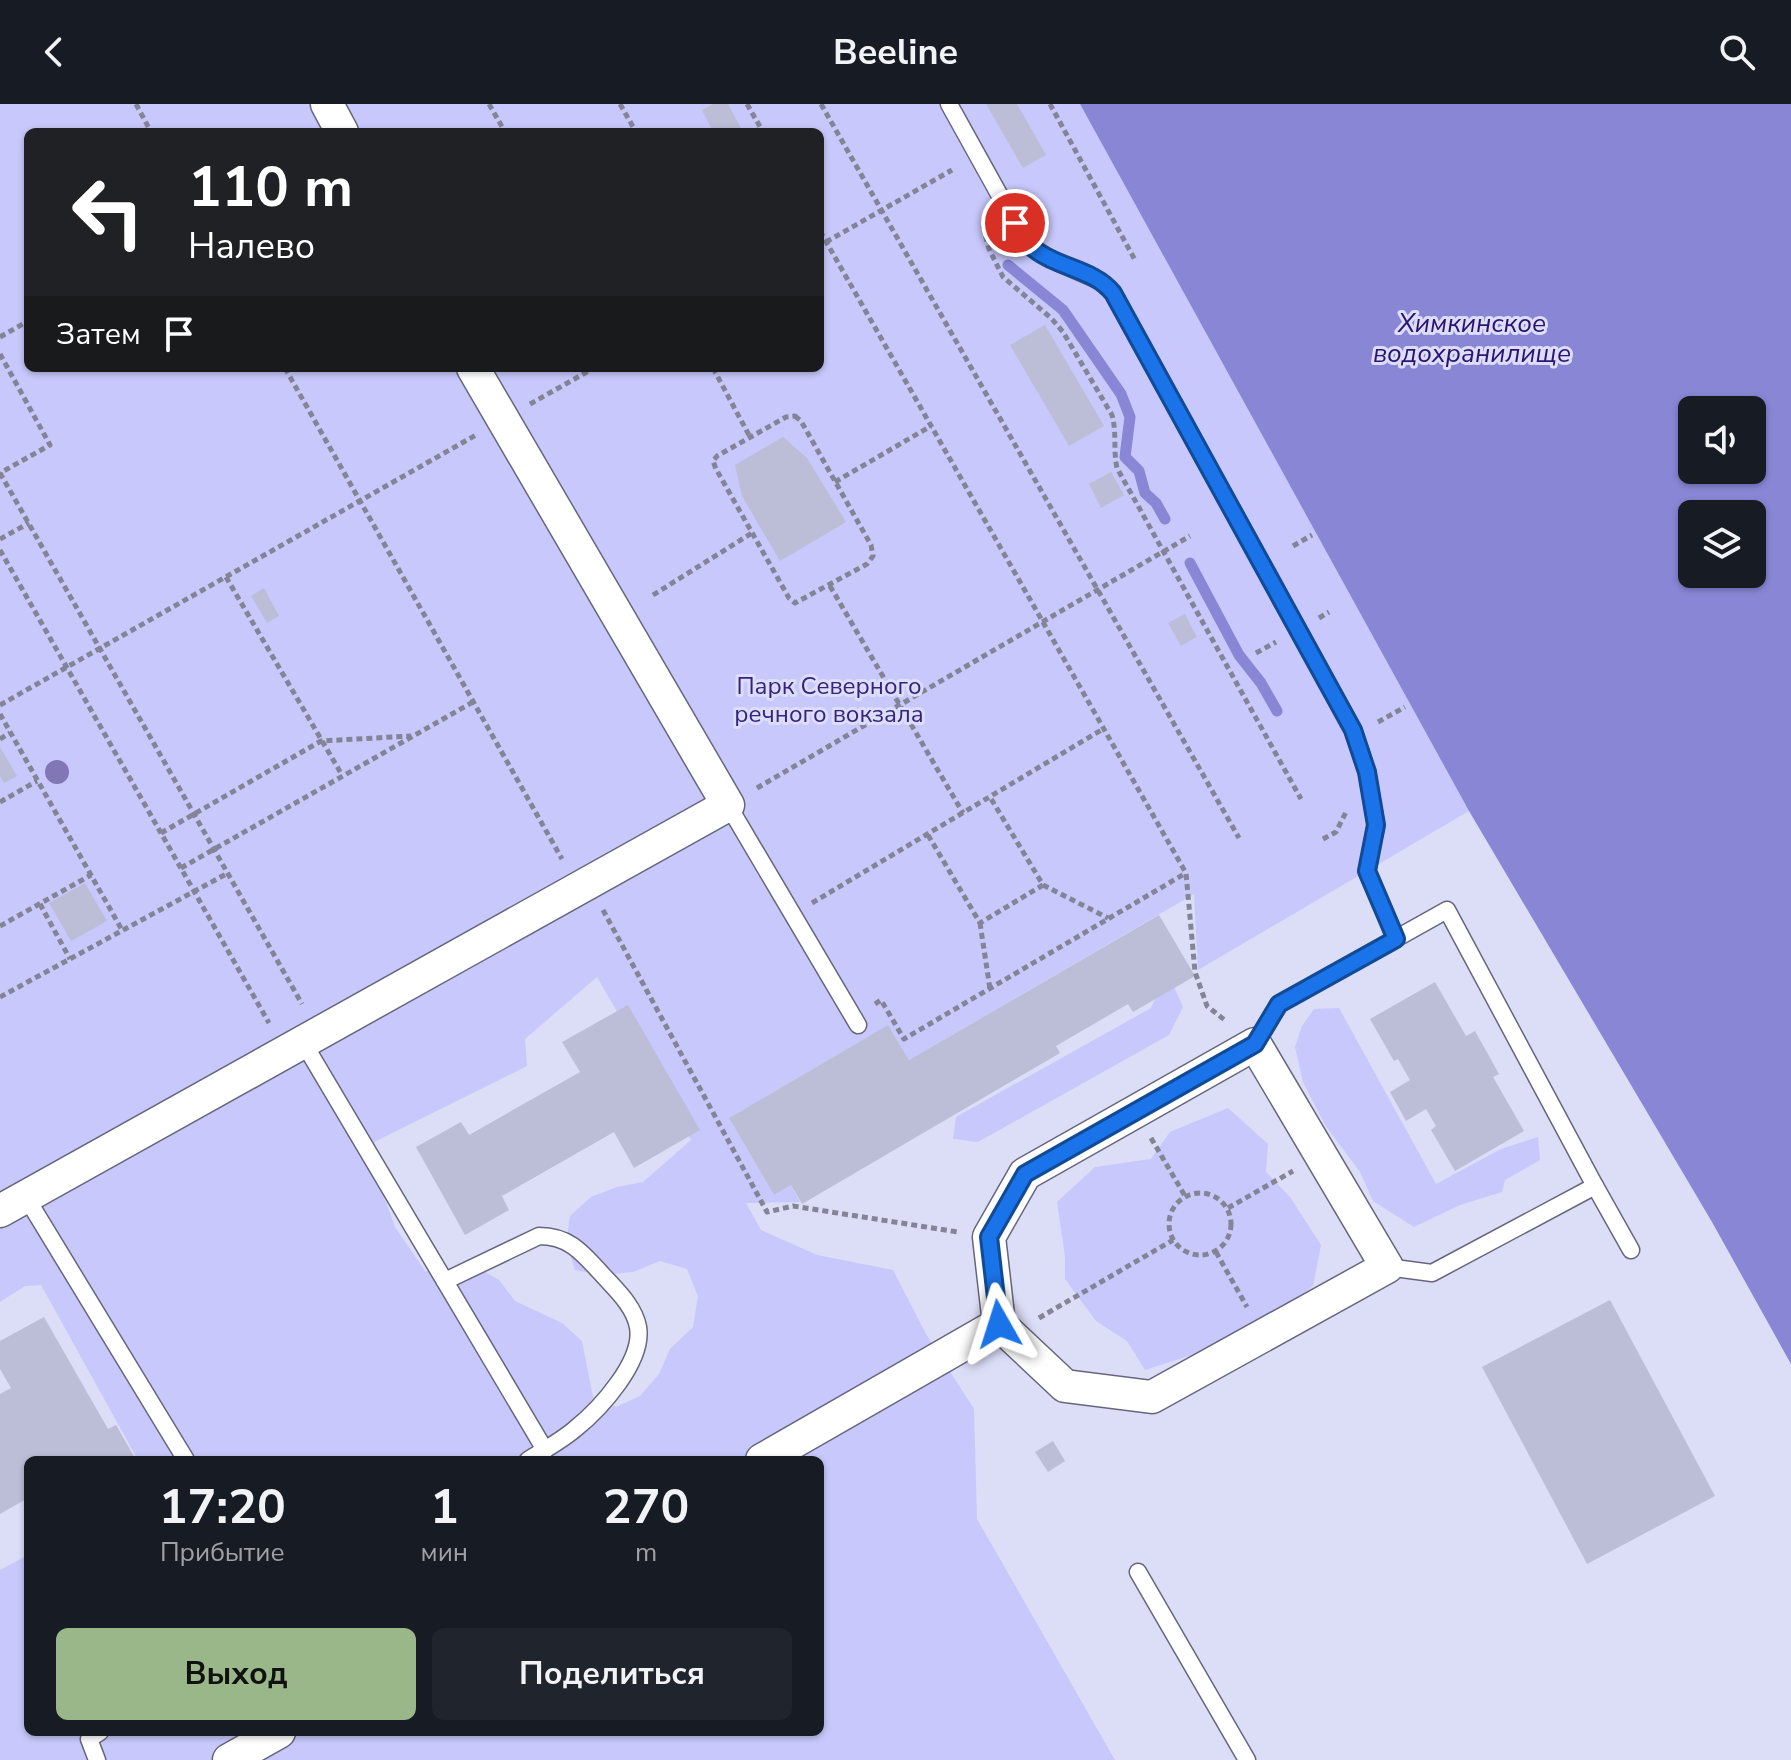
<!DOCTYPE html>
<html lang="ru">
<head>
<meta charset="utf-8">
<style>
	:root { --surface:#171b24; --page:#20242c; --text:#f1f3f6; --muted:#9ea1a6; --accent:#99b788 }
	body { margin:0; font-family:"Nunito Sans",sans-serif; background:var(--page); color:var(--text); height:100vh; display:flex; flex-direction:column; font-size:30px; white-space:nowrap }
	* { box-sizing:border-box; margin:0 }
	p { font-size:26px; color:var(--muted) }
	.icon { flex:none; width:44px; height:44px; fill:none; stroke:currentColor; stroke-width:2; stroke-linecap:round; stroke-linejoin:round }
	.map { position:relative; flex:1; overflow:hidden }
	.sheet { position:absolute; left:24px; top:1352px; width:800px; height:280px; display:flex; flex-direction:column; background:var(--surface); border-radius:12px; box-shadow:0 2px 6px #0004 }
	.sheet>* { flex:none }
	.banner { position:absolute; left:24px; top:24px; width:800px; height:244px; border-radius:12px; box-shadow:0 2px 6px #0004; background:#202124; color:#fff; overflow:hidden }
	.controls { position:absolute; left:1678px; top:292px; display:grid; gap:16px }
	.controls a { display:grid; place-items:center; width:88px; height:88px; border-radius:12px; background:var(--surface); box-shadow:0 2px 6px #0004; font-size:40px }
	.pin { position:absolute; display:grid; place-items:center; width:68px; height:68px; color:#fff; margin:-34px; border:4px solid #fff; border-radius:50%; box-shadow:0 2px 8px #0007 }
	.me { position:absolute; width:88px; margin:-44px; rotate:354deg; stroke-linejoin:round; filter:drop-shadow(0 0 6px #0008) }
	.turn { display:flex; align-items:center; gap:28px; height:168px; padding:0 32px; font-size:36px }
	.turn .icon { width:104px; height:104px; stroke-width:2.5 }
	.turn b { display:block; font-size:56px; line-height:68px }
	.then { display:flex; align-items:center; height:76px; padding:0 32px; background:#0003; gap:16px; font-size:30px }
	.eta { display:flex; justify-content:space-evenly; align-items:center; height:136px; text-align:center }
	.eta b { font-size:48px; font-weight:700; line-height:56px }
	.action { display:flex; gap:16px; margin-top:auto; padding:16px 32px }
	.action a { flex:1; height:92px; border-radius:12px; background:var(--accent); color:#111; font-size:32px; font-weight:700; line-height:92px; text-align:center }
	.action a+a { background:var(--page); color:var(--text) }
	header { display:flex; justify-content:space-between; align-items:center; height:104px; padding:0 32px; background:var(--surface); font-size:36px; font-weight:700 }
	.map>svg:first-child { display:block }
</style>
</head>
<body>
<header><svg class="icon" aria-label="back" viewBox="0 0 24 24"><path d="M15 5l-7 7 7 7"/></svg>Beeline<svg class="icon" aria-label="search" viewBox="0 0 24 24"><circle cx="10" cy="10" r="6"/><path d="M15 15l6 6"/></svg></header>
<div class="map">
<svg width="1791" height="1656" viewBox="0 0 1791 1656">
	<rect width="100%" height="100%" fill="#dcddf7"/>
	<g fill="#c8c8fc" fill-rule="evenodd">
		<path d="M 0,0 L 1080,0 L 1469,707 L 1198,866 L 1194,790 L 909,956 L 888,921 L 729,1014 L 774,1091 L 791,1081 L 800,1098 L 746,1099 L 761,1126 L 817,1151 L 893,1166 L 926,1230 L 974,1305 L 977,1415 L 1115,1656 L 0,1656 L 0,1466 L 28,1451 L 28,1628 L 820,1628 L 820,1356 L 138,1356 L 41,1181 L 25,1182 L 0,1198 ZM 28,28 L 820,28 L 820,264 L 28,264 ZM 597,873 L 691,1036 L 643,1078 L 617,1083 L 591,1093 L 570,1112 L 566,1139 L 575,1166 L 601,1171 L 633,1168 L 660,1157 L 687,1165 L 698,1192 L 693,1223 L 670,1245 L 659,1270 L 640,1292 L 616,1303 L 593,1293 L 582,1237 L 562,1219 L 515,1197 L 499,1176 L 476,1163 L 450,1170 L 425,1167 L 395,1123 L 368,1048 L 376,1037 L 527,962 L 525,935 Z"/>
		<polygon points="1174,883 1183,903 1169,931 978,1038 953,1035 956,1013 1151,904 1159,885"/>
		<polygon points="1339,904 1436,1080 1501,1045 1538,1033 1540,1056 1505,1076 1502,1088 1460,1101 1414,1123 1373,1097 1360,1068 1325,1021 1303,978 1295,943 1302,922 1314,905"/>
		<polygon points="1228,1004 1268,1040 1266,1068 1290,1093 1321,1141 1313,1182 1269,1217 1207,1246 1145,1266 1127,1237 1096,1217 1065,1175 1065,1152 1057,1098 1095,1063 1151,1055 1170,1028"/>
	</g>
	<path fill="#8986d6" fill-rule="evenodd" d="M 1080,0 L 1791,0 L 1791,1260 L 1712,1118 L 1469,707 ZM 1692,306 L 1752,306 L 1752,366 L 1692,366 ZM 1692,410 L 1752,410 L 1752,470 L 1692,470 Z"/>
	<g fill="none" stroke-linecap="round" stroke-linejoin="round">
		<g stroke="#8986d6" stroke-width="11">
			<polyline points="1008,161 1063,206 1121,290 1130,313 1125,353 1139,367 1145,389 1156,399 1165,415"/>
			<polyline points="1190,459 1239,551 1261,579 1277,607"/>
		</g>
	</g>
	<g fill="#bcbdd7">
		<polygon points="713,0 728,0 743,28 713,28 702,6"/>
		<polygon points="986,0 1017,0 1046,51 1023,64"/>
		<polygon points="1045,221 1104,322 1069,342 1010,241"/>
		<polygon points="783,333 807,354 846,418 780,457 742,392 735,361"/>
		<polygon points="1111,368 1124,391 1101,404 1089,380"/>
		<polygon points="264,484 279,512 267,519 251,492"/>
		<polygon points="1185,510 1197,533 1181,542 1168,519"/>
		<polygon points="0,643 17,672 4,679 0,672"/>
		<polygon points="85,779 107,817 71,837 49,799"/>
		<polygon points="1159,811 1195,872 1133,908 1128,900 1056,942 1060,949 802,1100 791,1081 774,1091 729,1014 888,921 909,956"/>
		<polygon points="1435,878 1466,932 1475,927 1499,970 1493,973 1524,1027 1455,1067 1431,1026 1436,1022 1426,1005 1406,1017 1390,988 1410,976 1398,955 1394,957 1370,915"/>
		<polygon points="628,901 700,1026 634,1064 614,1028 502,1092 509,1106 465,1131 416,1043 461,1018 469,1031 580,968 562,938"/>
		<polygon points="1610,1196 1715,1392 1587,1460 1482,1263"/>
		<polygon points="44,1213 108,1325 116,1321 136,1356 28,1356 28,1394 0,1410 0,1290 11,1284 0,1265 0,1237"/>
		<polygon points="1053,1337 1065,1357 1048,1368 1035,1348"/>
	</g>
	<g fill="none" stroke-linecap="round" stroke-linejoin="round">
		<defs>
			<g id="service">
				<polyline points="949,0 1015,119 1032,143 1050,155 1100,177 1113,189 1353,626 1367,668 1376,721 1367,767 1396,835"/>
				<polyline points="728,701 858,921"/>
				<polyline points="303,938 545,1346"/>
				<polyline points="1255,940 1279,900 1447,806 1595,1082"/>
				<polyline points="26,1093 186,1356"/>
				<polyline points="1387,1163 1432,1169 1595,1082 1631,1146"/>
				<path d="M 445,1177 L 539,1132 C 568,1132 581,1147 600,1168 C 614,1184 634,1201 638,1223 C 644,1257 600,1305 575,1325 C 561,1337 544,1346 528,1356"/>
				<polyline points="1138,1468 1247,1656"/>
				<polyline points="97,1656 89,1635 100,1628"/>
			</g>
			<g id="minor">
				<polyline points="327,0 342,28"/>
				<polygon points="1255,940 1387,1163 1152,1293 1065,1282 999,1220 989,1133 1025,1070"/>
				<polyline points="0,1107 728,701 473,264"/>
				<polyline points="762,1356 999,1220"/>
				<polyline points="229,1656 279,1628"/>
			</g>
		</defs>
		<use href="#service" stroke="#66667d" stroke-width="19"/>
		<use href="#minor" stroke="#66667d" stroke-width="35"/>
		<g stroke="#838496" stroke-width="5" stroke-dasharray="6 4" stroke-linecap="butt">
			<polyline points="136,0 151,28"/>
			<polyline points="489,0 505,28"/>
			<polyline points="620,0 636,28"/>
			<polyline points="747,0 763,28"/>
			<polyline points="821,0 1239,734"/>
			<polyline points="1050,0 1135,156"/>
			<path d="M 983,122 L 989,145 L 1003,173 L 1051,214 L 1063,228 L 1112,311 C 1117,329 1113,346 1117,364 L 1301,695"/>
			<polyline points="820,127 1186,769 1195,868 1207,902 1226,917"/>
			<polyline points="826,138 952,66"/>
			<polyline points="0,233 28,217"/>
			<polyline points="0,250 50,341 0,369"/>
			<polyline points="285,264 562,755"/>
			<polyline points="713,264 750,333"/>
			<polyline points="530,300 594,264"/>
			<polygon points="795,312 801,317 871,441 873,452 867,460 795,499 789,494 716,365 713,357 717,352 786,313"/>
			<polyline points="0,369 302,900"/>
			<polyline points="835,378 931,322"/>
			<polyline points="0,435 29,419"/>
			<polyline points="1293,442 1312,431"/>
			<polyline points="0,446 269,919"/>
			<polyline points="226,473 342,671"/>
			<polyline points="830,482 963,709"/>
			<polyline points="653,491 752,429"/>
			<polyline points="1319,514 1329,508"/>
			<polyline points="1256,549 1276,538"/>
			<polyline points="0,601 476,331"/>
			<polyline points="0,610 122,826"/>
			<polyline points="1378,618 1405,603"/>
			<polyline points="0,635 10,629"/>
			<polyline points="757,684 1190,432"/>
			<polyline points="0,698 37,677"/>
			<polyline points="161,729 321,637 411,632"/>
			<polyline points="928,731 980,819 1043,781 990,693"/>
			<polyline points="1323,735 1336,728 1346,708"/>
			<polyline points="181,764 473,598"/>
			<polyline points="1043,781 1108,814"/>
			<polyline points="812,799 1103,625"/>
			<polyline points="40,800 70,855"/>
			<polyline points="603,806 767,1108 793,1102 958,1128"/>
			<polyline points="980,819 990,885"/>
			<polyline points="0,822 91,771"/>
			<polyline points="0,893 228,769"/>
			<polyline points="875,900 881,896 904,935 1186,769"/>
			<polyline points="1151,1034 1185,1092"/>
			<circle cx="1200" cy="1120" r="31"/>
			<polyline points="1228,1104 1293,1067"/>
			<polyline points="1216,1148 1247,1203"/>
			<polyline points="1039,1214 1173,1136"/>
		</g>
		<use href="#service" stroke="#fff" stroke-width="16"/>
		<use href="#minor" stroke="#fff" stroke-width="32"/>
	</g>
	<circle fill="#8177b6" cx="57" cy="668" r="12"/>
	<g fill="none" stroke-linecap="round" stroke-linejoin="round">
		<defs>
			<path id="route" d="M 999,1220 L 989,1133 L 1025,1070 L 1255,940 L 1279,900 L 1396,835 L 1367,767 L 1376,721 L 1367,668 L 1353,626 L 1113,189 C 1094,165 1058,164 1034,145 C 1027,138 1021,127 1015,119"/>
		</defs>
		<use href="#route" stroke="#114b97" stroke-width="20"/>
		<use href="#route" stroke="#1a73e8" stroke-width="14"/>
	</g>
	<g text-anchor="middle" stroke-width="6" stroke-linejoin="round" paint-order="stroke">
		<g font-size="24" fill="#362381" stroke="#dcddf7">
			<text x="829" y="590">Парк Северного<tspan x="829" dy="28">речного вокзала</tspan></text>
		</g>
		<g font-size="26" font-style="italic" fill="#2c1373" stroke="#dcddf7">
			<text x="1472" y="228">Химкинское<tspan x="1472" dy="30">водохранилище</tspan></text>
		</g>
	</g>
</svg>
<div class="controls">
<a><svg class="icon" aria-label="sound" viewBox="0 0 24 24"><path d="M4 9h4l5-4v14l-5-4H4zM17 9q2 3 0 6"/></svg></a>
<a><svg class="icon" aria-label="layers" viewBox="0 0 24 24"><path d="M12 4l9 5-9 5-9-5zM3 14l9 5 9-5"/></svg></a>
</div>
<div class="pin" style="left:1015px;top:119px;background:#d93025"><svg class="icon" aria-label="arrive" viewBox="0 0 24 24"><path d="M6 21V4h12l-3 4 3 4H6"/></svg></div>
<svg class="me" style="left:999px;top:1220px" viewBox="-20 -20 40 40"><path d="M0-17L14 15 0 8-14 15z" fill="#1a73e8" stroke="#fff" stroke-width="4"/></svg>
<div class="banner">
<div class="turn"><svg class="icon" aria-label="left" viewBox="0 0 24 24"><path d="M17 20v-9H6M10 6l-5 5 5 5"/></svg><div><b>110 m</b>Налево</div></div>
<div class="then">Затем<svg class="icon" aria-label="arrive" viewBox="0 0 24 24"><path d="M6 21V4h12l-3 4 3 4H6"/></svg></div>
</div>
<section class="sheet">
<div class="eta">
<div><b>17:20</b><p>Прибытие</p></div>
<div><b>1</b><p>мин</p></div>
<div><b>270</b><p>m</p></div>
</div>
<div class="action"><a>Выход</a><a>Поделиться</a></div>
</section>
</div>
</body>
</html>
